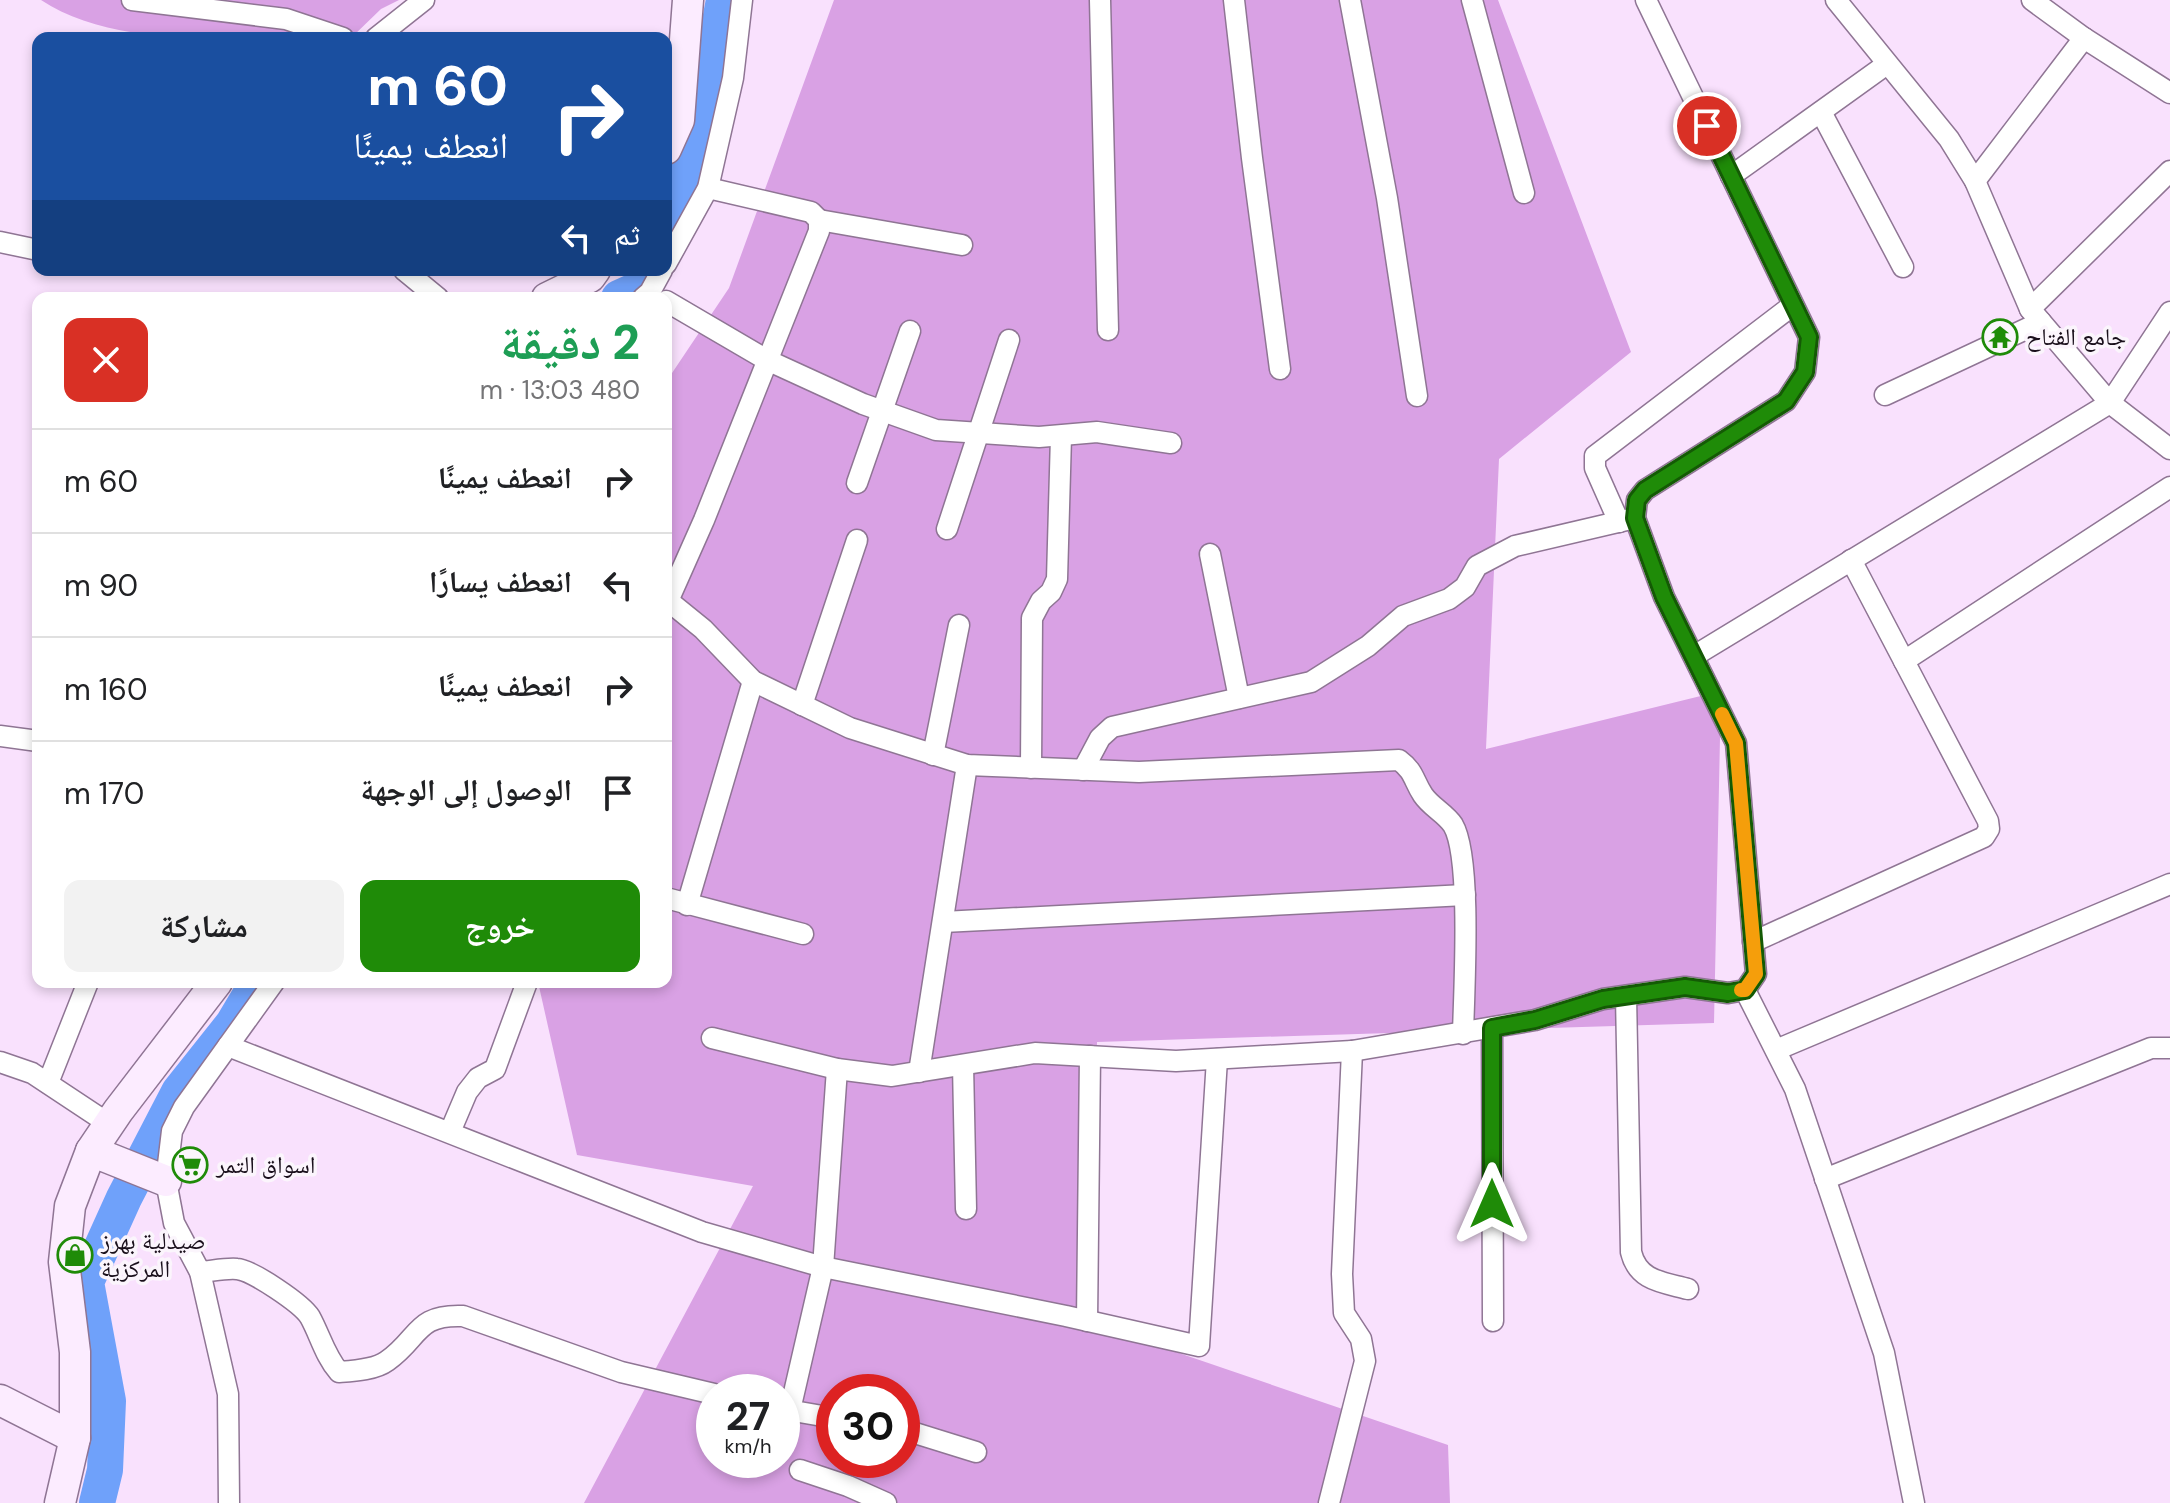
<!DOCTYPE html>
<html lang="ar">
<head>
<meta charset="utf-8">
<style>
	:root { --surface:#fff; --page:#f2f2f2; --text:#202124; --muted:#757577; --line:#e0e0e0; --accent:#1f8b08 }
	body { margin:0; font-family:"DM Sans","Noto Naskh Arabic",sans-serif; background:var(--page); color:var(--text); direction:rtl; height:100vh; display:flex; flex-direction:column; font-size:30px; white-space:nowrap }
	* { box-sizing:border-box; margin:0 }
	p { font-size:26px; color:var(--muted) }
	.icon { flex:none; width:44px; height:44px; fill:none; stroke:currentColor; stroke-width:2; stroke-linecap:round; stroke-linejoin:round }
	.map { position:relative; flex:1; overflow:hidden; direction:ltr }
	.drawer { position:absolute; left:32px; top:292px; width:640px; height:696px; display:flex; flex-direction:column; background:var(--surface); border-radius:16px; box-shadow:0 4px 12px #0003; direction:rtl }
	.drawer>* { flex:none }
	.banner { position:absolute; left:32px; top:32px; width:640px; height:244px; border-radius:16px; box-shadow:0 4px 12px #0003; direction:rtl; background:#1a4fa0; color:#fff; overflow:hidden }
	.speed { position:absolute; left:696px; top:1374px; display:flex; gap:16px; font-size:40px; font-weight:700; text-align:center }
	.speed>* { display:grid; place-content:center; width:104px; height:104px; border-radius:50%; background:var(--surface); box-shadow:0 4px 12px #0003; line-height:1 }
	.speed small { font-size:20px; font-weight:400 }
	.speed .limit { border:12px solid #d22; background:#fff; color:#111 }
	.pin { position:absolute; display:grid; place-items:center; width:68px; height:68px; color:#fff; margin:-34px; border:4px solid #fff; border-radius:50%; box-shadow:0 2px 8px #0007 }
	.me { position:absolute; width:88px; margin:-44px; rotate:0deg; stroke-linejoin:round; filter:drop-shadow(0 0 6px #0008) }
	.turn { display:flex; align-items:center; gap:28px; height:168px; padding:0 32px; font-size:36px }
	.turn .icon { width:104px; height:104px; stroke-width:2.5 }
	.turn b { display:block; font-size:56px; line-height:68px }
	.then { display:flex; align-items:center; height:76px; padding:0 32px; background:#0003; gap:16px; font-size:30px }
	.round { display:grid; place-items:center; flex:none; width:84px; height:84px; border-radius:16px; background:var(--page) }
	.headline { display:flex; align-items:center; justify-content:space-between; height:136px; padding:0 32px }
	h1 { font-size:48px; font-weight:800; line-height:60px; color:#1e9e55 }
	.cta { display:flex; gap:16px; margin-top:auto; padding:16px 32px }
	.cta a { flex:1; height:92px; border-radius:16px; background:var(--accent); color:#fff; font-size:32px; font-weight:800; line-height:92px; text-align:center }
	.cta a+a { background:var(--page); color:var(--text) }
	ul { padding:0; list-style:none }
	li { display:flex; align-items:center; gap:24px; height:104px; padding:0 32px; border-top:2px solid var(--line) }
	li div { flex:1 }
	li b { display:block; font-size:30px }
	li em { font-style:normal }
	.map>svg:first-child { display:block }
</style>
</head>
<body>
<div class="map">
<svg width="2170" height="1503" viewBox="0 0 2170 1503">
	<rect width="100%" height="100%" fill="#f9e1fd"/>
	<g fill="#d9a1e4" fill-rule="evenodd">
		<path d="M 41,0 L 399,0 L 381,9 L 351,38 C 260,38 119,52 41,0 Z"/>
		<path d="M 834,0 L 1498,0 L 1631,352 L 1499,459 L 1486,749 L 1721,691 L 1714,1023 L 1097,1042 L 1091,1323 L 1448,1445 L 1450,1503 L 584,1503 L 753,1186 L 577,1155 L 538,982 L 666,982 L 666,382 L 729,288 ZM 714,1392 L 782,1392 L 782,1460 L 714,1460 ZM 834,1392 L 902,1392 L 902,1460 L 834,1460 Z"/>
	</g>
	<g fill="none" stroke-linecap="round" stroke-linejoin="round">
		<g stroke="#6fa1fa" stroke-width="36">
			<path d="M 666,232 C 698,166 710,73 724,0"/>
			<polyline points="619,298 639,289 648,270"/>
			<polyline points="97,1503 105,1470 108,1401 86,1282 124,1198 179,1092 233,1024 258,982"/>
		</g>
		<defs>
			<g id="street">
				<polyline points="132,0 286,19 343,38"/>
				<polyline points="1100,0 1108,330"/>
				<polyline points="1234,0 1252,158 1280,369"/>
				<polyline points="1350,0 1387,198 1417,396"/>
				<polyline points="1472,0 1524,193"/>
				<polyline points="1836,0 1949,139 1975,181 2030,309 2110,403 2170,449"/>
				<polyline points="2032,0 2084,38 2170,93"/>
				<polyline points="376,38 424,0"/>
				<polyline points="1821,112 1903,267"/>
				<polyline points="1731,176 1887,64"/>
				<polyline points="1975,181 2084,38"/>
				<polyline points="819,220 962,245"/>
				<polyline points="0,242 38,250"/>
				<polyline points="666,264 708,188 733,78 742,0"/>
				<polyline points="404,270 438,298"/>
				<polyline points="643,298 650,292 662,270"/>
				<polyline points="666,301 767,360 863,404 936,430 1039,437 1097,432 1171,443"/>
				<polyline points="2030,309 2170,171"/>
				<polyline points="1885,395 2041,322"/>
				<polyline points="857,483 910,331"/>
				<polyline points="1619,522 1595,468 1595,456 1793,305"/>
				<polyline points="947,529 1009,340"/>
				<polyline points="1210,554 1239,698"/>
				<path d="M 666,599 L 703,629 L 753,681 L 850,728 L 967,765 L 1139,772 L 1399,760 C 1415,772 1413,780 1423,795 C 1431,807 1445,813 1453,825 C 1472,857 1464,991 1463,1034"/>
				<polyline points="668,601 704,520 819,231 819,220 811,212 708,188"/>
				<polyline points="1694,656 2110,403 2170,312"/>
				<polyline points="1904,661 2170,487"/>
				<polyline points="802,705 857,540"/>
				<polyline points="0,736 38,741"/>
				<polyline points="933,755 959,625"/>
				<polyline points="1031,768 1032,618 1041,601 1051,592 1057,579 1061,436"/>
				<polyline points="1083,770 1100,738 1112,727 1311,682 1368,646 1403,616 1449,599 1465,587 1477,566 1515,546 1635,518"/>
				<polyline points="666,898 803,934"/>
				<polyline points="687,905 753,681"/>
				<polyline points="943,922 1465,895"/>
				<polyline points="1753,942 1984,837 1989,829 1988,821 1851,560"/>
				<polyline points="1745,990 1795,1089 1884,1353 1914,1503"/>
				<path d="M 1626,996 L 1631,1252 C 1638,1281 1662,1282 1688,1289"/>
				<polyline points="1492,1028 1493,1321"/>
				<polyline points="712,1038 837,1069 892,1076 1035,1053 1176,1061 1352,1051 1535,1020 1603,999 1685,987 1728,993 1745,990 1756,974 1736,743 1664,597 1635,518 1637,500 1645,490 1786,401 1805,372 1809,337 1646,0"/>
				<polyline points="228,1046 702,1232 823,1267 1066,1316 1199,1346 1217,1059"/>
				<polyline points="1776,1050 2170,884"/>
				<polyline points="0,1062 32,1073 109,1124"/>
				<polyline points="963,1065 966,1209"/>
				<polyline points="919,1072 967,765"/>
				<polyline points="48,1083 88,982"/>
				<polyline points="450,1132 467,1092 478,1078 495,1069 527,982"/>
				<polyline points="1825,1179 2151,1048 2170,1048"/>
				<path d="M 200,1272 C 212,1271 226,1268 237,1269 C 252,1270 302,1304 310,1317 C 320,1335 325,1356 339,1372 C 353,1371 375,1370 387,1361 C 420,1338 415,1314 463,1316 L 621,1372 L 714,1394"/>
				<polyline points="1087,1321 1090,1056"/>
				<polyline points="782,1409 834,1418"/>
				<polyline points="790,1410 823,1267 837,1069"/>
				<polyline points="902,1429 976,1452"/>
				<polyline points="800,1470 848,1486 886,1503"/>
				<polyline points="229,1503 228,1394 200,1272 174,1223 166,1181 172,1131 184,1107 274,982"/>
				<polyline points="1329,1503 1365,1361 1361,1339 1344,1313 1342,1274 1352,1051"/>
			</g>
			<g id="secondary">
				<polyline points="666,149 679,120 688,0"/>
				<polyline points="547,298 590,277 595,270"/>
				<polyline points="91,1151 166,1181"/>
				<polyline points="0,1400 75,1438"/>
				<polyline points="60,1503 75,1438 75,1352 64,1262 70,1206 91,1151 118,1111 217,982"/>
			</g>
		</defs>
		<use href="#street" stroke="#8f7594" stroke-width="23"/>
		<use href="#secondary" stroke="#8f7594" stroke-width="33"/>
		<use href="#street" stroke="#fff" stroke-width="20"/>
		<use href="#secondary" stroke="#fcecff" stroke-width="30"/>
	</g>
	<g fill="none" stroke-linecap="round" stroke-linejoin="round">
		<defs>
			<polyline id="route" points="1492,1204 1492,1028 1535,1020 1603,999 1685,987 1728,993 1745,990 1756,974 1736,743 1664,597 1635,518 1637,500 1645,490 1786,401 1805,372 1809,337 1707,126"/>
		</defs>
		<use href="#route" stroke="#145a05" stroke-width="20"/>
		<use href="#route" stroke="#1f8b08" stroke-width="14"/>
		<polyline stroke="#f59e0b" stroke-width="14" points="1722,714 1736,743 1756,974 1745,990 1741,990"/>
	</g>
	<defs>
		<symbol id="temple-ring" viewBox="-11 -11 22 22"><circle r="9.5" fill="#fbf5fc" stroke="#1f8b08" stroke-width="1.5"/><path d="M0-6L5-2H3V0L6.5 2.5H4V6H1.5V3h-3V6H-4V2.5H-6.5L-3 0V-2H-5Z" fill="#1f8b08"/></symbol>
		<symbol id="supermarket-ring" viewBox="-11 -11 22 22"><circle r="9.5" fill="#fbf5fc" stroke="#1f8b08" stroke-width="1.5"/><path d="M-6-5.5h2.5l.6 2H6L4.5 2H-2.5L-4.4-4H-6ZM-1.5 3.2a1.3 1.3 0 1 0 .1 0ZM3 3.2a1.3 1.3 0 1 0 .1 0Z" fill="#1f8b08"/></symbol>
		<symbol id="shop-ring" viewBox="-11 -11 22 22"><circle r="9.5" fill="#fbf5fc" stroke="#1f8b08" stroke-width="1.5"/><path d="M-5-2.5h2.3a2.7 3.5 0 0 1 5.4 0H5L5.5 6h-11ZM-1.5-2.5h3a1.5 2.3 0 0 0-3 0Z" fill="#1f8b08"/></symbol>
	</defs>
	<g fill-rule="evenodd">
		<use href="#temple-ring" x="1980" y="317" width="40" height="40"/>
		<use href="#supermarket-ring" x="170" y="1145" width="40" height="40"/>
		<use href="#shop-ring" x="55" y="1235" width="40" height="40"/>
	</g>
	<g text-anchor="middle" stroke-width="7" stroke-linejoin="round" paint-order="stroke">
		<g font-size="24" fill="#190f1b" stroke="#fbf5fc" text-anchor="start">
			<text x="2026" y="345">جامع الفتاح</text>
			<text x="216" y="1173">اسواق التمر</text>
			<text x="101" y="1249">صيدلية بهرز<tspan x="101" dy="28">المركزية</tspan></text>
		</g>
	</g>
</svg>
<div class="speed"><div>27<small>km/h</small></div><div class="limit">30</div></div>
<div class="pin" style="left:1707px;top:126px;background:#d93025"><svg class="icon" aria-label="arrive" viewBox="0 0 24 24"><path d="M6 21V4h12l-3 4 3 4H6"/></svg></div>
<svg class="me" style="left:1492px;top:1204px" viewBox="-20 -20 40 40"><path d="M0-17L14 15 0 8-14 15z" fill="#1f8b08" stroke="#fff" stroke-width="4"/></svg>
<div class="banner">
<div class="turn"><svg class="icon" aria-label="right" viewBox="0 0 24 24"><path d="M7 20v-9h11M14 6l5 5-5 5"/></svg><div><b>60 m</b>انعطف يمينًا</div></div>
<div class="then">ثم<svg class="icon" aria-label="left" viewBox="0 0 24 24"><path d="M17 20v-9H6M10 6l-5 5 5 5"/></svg></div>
</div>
<section class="drawer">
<div class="headline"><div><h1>2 دقيقة</h1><p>480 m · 13:03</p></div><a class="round" style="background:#d93025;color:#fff"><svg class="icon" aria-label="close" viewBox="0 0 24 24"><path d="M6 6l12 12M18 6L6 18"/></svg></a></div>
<ul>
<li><svg class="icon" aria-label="right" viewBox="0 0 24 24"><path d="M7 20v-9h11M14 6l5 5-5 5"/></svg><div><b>انعطف يمينًا</b></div><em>60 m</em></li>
<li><svg class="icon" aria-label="left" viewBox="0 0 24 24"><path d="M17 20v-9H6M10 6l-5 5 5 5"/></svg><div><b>انعطف يسارًا</b></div><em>90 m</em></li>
<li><svg class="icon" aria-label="right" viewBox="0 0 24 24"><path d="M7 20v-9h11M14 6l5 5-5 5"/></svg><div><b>انعطف يمينًا</b></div><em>160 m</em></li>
<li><svg class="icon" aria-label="arrive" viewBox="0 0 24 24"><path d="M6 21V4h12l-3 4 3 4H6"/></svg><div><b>الوصول إلى الوجهة</b></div><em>170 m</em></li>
</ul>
<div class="cta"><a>خروج</a><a>مشاركة</a></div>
</section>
</div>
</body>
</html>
